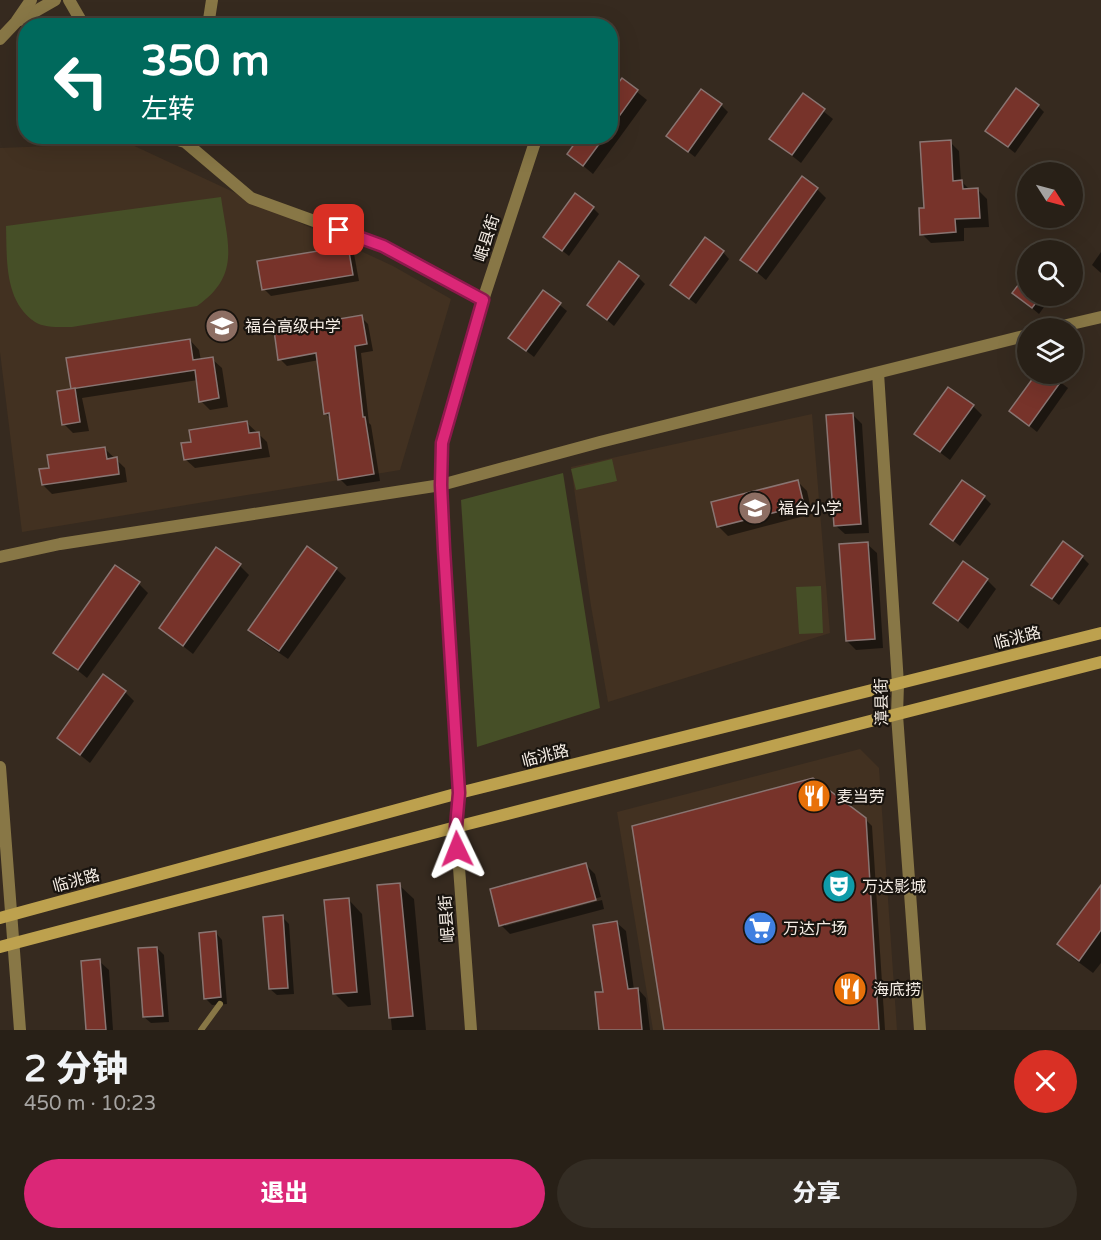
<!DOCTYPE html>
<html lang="zh">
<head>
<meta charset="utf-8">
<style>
	:root { --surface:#282017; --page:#342d24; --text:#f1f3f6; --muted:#a5a3a1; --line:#443e36; --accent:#db2777 }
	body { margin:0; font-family:"Varela Round","Noto Sans SC",sans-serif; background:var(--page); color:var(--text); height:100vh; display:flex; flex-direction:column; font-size:22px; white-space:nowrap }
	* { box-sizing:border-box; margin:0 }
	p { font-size:20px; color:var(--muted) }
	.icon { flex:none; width:33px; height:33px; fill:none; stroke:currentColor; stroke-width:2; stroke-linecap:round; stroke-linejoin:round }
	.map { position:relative; height:1030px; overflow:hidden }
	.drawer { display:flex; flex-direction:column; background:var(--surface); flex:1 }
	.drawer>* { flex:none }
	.guide { position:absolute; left:18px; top:18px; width:600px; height:126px; border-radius:24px; box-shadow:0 6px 24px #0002,0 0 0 2px var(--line); background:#00695c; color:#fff; overflow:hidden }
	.needle { width:39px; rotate:126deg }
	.tools { position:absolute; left:1017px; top:162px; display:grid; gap:12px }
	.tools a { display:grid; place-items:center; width:66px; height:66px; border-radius:50%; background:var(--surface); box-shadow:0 6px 24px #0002,0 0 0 2px var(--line); font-size:30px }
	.pin { position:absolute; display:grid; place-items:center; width:51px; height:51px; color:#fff; margin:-26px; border-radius:12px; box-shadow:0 3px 9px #0006 }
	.me { position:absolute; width:66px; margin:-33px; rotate:358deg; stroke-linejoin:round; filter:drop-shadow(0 0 4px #0008) }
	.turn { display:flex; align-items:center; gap:21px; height:126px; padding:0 24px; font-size:27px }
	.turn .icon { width:78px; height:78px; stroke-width:2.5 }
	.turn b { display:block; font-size:42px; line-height:51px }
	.round { display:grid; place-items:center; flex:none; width:63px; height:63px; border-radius:32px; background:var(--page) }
	.headline { display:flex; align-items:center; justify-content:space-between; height:102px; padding:0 24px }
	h1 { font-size:36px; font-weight:800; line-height:45px }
	.button { display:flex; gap:12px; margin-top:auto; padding:12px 24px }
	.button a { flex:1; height:69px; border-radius:36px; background:var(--accent); color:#fff; font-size:24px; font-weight:800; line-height:69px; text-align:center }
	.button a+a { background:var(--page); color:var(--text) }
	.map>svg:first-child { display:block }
</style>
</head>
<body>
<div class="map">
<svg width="1101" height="1030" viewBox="0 0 1101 1030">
	<rect width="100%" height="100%" fill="#362a1f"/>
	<g fill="#423121">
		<polygon points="128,143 393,266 451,299 400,470 22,532 0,352 0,148"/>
		<polygon points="812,414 830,633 608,702 591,606 571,467"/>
		<polygon points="860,749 879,768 897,1030 653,1030 617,812"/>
	</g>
	<g fill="#464f27">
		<path d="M 221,197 C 227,242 242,275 197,306 L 72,327 C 61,327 44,328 35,322 C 4,301 7,259 6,226 Z"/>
		<polygon points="612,459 617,481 576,490 571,469"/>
		<polygon points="563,473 600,708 477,747 461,500"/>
		<polygon points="821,586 823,633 799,634 796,587"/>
	</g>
	<g fill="#0007">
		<polygon points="622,80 647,100 593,174 569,154 582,136 610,136 610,97"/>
		<polygon points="803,95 833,119 801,163 771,139"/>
		<polygon points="721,105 728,112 695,157 668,136"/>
		<polygon points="1038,106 1044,112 1015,153 987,131"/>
		<polygon points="950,142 959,151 961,181 970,190 978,190 987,199 989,227 964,228 964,241 931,243 922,234 926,209"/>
		<polygon points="1044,168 1050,172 1041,172"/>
		<polygon points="817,189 826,198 766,280 742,260"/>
		<polygon points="1028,191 1028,214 1017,205"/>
		<polygon points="593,208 599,214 569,256 545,237"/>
		<polygon points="1032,218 1044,218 1040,223"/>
		<polygon points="347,247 354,254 359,281 271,296 264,289"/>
		<polygon points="723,252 729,259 696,304 679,291"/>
		<polygon points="1101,252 1101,273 1092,265"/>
		<polygon points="638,277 645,284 614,326 589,305"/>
		<polygon points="544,292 567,311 534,357 510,338"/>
		<polygon points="1014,293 1028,296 1052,296 1039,314"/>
		<polygon points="361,317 368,324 373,351 361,353 369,423 371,425 380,481 347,486 340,479 331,419 325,413 319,360 287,366 280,359"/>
		<polygon points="190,340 199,350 201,361 212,359 222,368 228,407 210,410 201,401 198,380 82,398 89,431 73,433 64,424 72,388"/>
		<polygon points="1038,374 1050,374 1068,388 1037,432 1011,411"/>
		<polygon points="973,406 982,415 950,460 916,434"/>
		<polygon points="853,415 862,424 869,533 845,534 835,525"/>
		<polygon points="246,422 267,442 270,457 195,468 185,459 193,443"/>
		<polygon points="104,448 125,468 127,482 52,494 43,485"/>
		<polygon points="797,481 807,491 812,514 728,536 718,526"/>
		<polygon points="984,497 991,504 960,546 932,524"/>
		<polygon points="867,544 877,553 883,648 856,650 847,641"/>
		<polygon points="307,548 336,569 346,578 288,659 259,639 250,629"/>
		<polygon points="217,549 240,566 249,575 193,654 160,628"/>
		<polygon points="1082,557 1089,564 1059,605 1033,585"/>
		<polygon points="116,567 139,584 148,593 87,678 55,652"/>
		<polygon points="987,580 996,589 968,629 935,602"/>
		<polygon points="125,692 134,701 90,763 59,738"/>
		<polygon points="865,819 872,826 885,1030 666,1030"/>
		<polygon points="586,865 595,874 601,897 505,923 505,926 602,900 604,909 510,934 501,925"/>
		<polygon points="399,885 414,899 426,1030 392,1030 378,887"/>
		<polygon points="1101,887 1101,963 1093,973 1073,958 1059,944"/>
		<polygon points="348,899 362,914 371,1005 348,1007 334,993"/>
		<polygon points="282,917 289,924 294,994 277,995 270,989"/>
		<polygon points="617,923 626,931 634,990 638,989 646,998 650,1030 601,1030"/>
		<polygon points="216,933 222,940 227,1004 212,1005 205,998"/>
		<polygon points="157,948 164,955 169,1022 151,1023 144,1017"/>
		<polygon points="99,961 109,970 113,1030 88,1030"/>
	</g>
	<g fill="#77332a" stroke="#897572" stroke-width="1.5">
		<polygon points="622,78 638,90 610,129 610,94"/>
		<polygon points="1016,88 1039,105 1008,147 985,131"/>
		<polygon points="701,89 722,104 688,152 666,136"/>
		<polygon points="803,93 825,109 792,155 769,139"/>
		<polygon points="580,136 605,136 583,166 567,154"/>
		<polygon points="951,140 953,181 962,180 963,189 978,188 980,218 955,219 956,232 920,235 919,208 924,208 920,142"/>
		<polygon points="802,176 818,188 757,272 740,260"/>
		<polygon points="575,193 594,207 562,251 543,237"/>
		<polygon points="705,237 724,251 689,299 670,285"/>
		<polygon points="348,246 353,275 262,290 257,261"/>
		<polygon points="619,261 639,276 607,320 587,305"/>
		<polygon points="1028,272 1028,296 1041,296 1032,308 1012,293"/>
		<polygon points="543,290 561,303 526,351 508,338"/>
		<polygon points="362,315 367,344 355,346 363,417 365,417 374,474 338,480 329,413 324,414 316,353 278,360 274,330"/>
		<polygon points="190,339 193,360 213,357 219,398 199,402 195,370 71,389 66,358"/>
		<polygon points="1036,374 1053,374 1062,380 1029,426 1009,411"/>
		<polygon points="948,387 974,405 940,452 914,434"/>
		<polygon points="75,388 80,422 62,425 57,391"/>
		<polygon points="853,413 861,524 834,526 826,415"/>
		<polygon points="247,421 249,433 259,432 261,448 184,460 181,443 191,442 189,430"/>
		<polygon points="105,447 107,459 117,457 119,474 42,485 39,469 49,468 47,455"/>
		<polygon points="798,480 804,505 717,527 711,502"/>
		<polygon points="962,480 985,496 953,541 930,524"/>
		<polygon points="1063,541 1083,556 1052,599 1031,585"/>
		<polygon points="868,542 875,639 846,641 839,544"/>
		<polygon points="307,546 337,568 279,651 248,630"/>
		<polygon points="216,547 241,564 183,646 159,628"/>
		<polygon points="963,561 988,579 958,621 933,603"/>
		<polygon points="115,565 140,582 78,670 53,653"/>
		<polygon points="103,674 126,691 80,755 57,738"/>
		<polygon points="813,778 866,818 879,1030 664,1030 632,826"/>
		<polygon points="586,863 596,900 499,926 490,889"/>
		<polygon points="400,883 413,1016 389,1018 377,885"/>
		<polygon points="1101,885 1101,930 1079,961 1057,944"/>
		<polygon points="349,898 357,992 333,994 324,900"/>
		<polygon points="283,915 288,988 269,989 263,917"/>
		<polygon points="617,921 628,989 638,988 642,1030 599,1030 595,992 603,992 593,925"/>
		<polygon points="216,931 221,997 204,999 199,933"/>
		<polygon points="157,947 163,1016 143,1017 138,948"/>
		<polygon points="100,959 106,1030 86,1030 81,961"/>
	</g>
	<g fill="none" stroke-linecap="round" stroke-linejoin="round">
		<polyline stroke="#887746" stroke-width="6" points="201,1030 220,1004"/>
		<g stroke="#887746" stroke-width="12">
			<polyline points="69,0 84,26"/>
			<polyline points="20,20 55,0"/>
			<polyline points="208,26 212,0"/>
			<polyline points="0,39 16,22 31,0"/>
			<polyline points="165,136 185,142 251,198 383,246 483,300"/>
		</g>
		<g stroke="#887746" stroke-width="12">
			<polyline points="1054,328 1101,317"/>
			<polyline points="878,373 898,684 897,715 920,1030"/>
			<polyline points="0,557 60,544 441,485 600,442 1028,335"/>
			<polyline points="0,767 20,1030"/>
			<polyline points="471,1030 456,827 459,793 444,548 441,485 442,443 483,300 537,136"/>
		</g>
		<g stroke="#bda14e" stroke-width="12">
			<polyline points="0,918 459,793 1101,633"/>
			<polyline points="0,947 456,827 1101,662"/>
		</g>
	</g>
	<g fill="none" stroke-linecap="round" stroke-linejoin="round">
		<defs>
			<polyline id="route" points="339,230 383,246 483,300 442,443 441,485 444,549 459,793 456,827 457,849"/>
		</defs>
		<use href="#route" stroke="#8e194d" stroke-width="15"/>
		<use href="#route" stroke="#db2777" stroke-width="10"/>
	</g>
	<defs>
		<symbol id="school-disc" viewBox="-11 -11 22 22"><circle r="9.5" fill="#8d6e63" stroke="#19140f"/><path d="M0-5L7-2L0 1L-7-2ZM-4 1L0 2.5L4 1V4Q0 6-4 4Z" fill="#fff"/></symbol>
		<symbol id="restaurant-disc" viewBox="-11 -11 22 22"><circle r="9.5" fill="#e8710a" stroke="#19140f"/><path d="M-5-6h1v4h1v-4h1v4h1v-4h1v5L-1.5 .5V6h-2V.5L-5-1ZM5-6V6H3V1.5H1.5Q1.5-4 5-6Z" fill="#fff"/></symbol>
		<symbol id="theatre-disc" viewBox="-11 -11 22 22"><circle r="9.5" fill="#0f9aa8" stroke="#19140f"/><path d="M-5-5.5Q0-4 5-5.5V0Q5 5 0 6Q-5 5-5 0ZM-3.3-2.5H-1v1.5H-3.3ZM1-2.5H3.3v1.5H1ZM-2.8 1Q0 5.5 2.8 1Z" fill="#fff"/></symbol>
		<symbol id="supermarket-disc" viewBox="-11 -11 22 22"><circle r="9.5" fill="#3f7fe0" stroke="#19140f"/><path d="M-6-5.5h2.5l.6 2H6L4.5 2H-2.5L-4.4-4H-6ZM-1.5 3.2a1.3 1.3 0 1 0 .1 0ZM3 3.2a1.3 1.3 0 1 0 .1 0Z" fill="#fff"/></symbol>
	</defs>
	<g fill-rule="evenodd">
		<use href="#school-disc" x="203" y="307" width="38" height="38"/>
		<use href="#school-disc" x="736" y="489" width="38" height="38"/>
		<use href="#restaurant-disc" x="795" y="777" width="38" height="38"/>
		<use href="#theatre-disc" x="820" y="867" width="38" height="38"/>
		<use href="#supermarket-disc" x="741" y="909" width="38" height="38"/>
		<use href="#restaurant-disc" x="831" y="970" width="38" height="38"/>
	</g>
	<g text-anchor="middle" stroke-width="4.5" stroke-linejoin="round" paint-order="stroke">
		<g font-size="16" fill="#f4ece4" stroke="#19140f">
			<text transform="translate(486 238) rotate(-72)" y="6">岷县街</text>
			<text transform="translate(1017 637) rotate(-14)" y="6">临洮路</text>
			<text transform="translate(881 702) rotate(-91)" y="6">漳县街</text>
			<text transform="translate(545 755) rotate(-14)" y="6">临洮路</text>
			<text transform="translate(76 880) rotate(-15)" y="6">临洮路</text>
			<text transform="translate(446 919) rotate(-94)" y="6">岷县街</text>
		</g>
		<g font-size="16" fill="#f4ece4" stroke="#19140f" text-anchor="start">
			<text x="245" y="332">福台高级中学</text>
			<text x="778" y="514">福台小学</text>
			<text x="837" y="802">麦当劳</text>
			<text x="862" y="892">万达影城</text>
			<text x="783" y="934">万达广场</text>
			<text x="873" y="995">海底捞</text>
		</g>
	</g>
</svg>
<div class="tools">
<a><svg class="needle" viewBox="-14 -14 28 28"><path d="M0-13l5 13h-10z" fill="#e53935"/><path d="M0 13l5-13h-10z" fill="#a5a3a1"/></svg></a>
<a><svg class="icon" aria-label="search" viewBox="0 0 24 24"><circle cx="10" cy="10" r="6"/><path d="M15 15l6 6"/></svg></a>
<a><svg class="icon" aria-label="layers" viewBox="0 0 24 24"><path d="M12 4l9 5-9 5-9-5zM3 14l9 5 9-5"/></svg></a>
</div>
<div class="pin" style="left:339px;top:230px;background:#d93025"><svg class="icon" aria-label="arrive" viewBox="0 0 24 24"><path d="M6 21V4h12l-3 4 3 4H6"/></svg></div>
<svg class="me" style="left:457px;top:849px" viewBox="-20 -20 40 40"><path d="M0-17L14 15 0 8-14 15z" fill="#db2777" stroke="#fff" stroke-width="4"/></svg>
<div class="guide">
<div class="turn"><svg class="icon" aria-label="left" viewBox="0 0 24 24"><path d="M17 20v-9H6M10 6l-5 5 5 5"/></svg><div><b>350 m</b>左转</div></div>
</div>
</div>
<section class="drawer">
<div class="headline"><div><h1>2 分钟</h1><p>450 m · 10:23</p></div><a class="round" style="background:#d93025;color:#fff"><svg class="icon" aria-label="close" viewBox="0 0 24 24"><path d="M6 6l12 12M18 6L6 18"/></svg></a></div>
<div class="button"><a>退出</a><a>分享</a></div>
</section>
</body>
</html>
